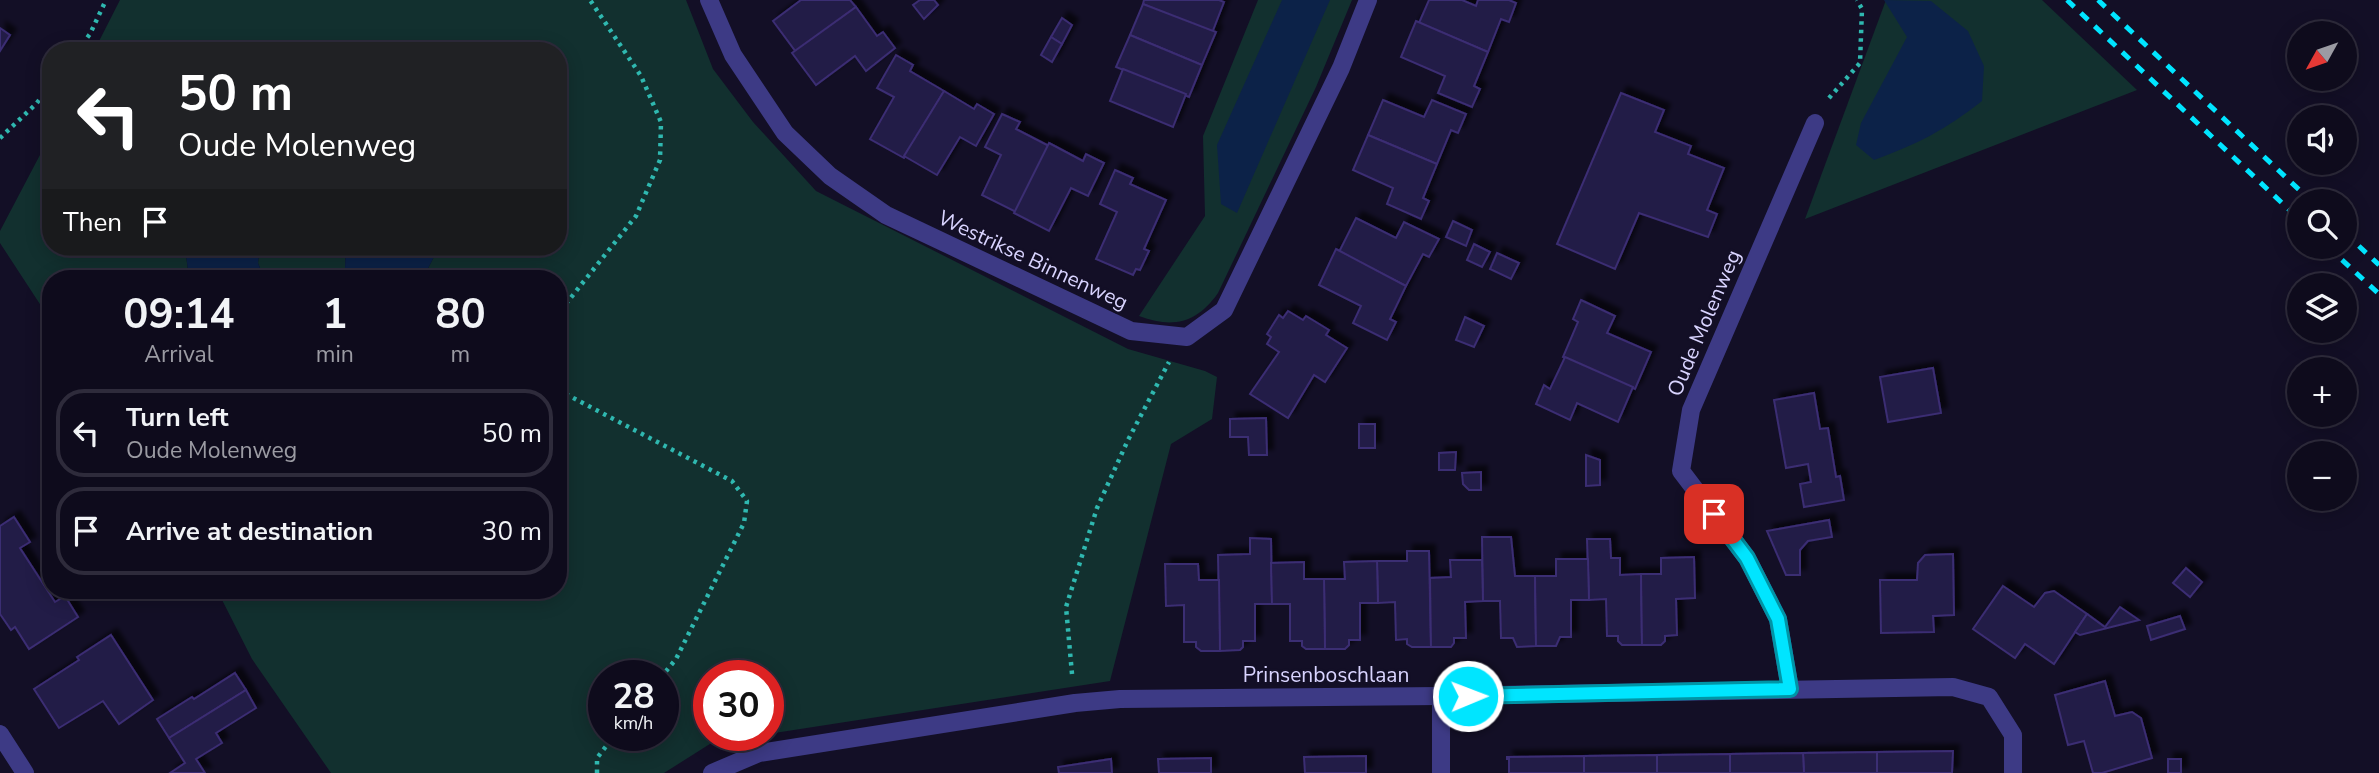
<!DOCTYPE html>
<html lang="en">
<head>
<meta charset="utf-8">
<style>
	:root { --surface:#0e0b1c; --page:#1c1929; --text:#f1f3f6; --muted:#9b9ba3; --line:#2e2b3b }
	body { margin:0; font-family:"Nunito Sans",sans-serif; background:var(--page); color:var(--text); height:100vh; display:flex; flex-direction:column; font-size:26px; white-space:nowrap }
	* { box-sizing:border-box; margin:0 }
	p { font-size:23px; color:var(--muted) }
	.icon { flex:none; width:38px; height:38px; fill:none; stroke:currentColor; stroke-width:2; stroke-linecap:round; stroke-linejoin:round }
	.map { position:relative; flex:1; overflow:hidden }
	.side { position:absolute; left:42px; top:270px; width:525px; height:329px; display:flex; flex-direction:column; background:var(--surface); border-radius:28px; box-shadow:0 4px 18px #0003,0 0 0 2px var(--line) }
	.side>* { flex:none }
	.banner { position:absolute; left:42px; top:42px; width:525px; height:214px; border-radius:28px; box-shadow:0 4px 18px #0003,0 0 0 2px var(--line); background:#202124; color:#fff; overflow:hidden }
	.needle { width:46px; rotate:230deg }
	.tools { position:absolute; left:2287px; top:21px; display:grid; gap:14px }
	.tools a { display:grid; place-items:center; width:70px; height:70px; border-radius:50%; background:var(--surface); box-shadow:0 4px 18px #0003,0 0 0 2px var(--line); font-size:35px }
	.speed { position:absolute; left:588px; top:660px; display:flex; gap:14px; font-size:35px; font-weight:700; text-align:center }
	.speed>* { display:grid; place-content:center; width:91px; height:91px; border-radius:50%; background:var(--surface); box-shadow:0 4px 18px #0003,0 0 0 2px var(--line); line-height:1 }
	.speed small { font-size:18px; font-weight:400 }
	.speed .limit { border:10px solid #d22; background:#fff; color:#111 }
	.pin { position:absolute; display:grid; place-items:center; width:60px; height:60px; color:#fff; margin:-30px; border-radius:14px; box-shadow:0 4px 10px #0006 }
	.me { position:absolute; width:77px; margin:-38px; rotate:89deg; stroke-linejoin:round; filter:drop-shadow(0 0 5px #0008) }
	.turn { display:flex; align-items:center; gap:24px; height:147px; padding:0 21px; font-size:32px }
	.turn .icon { width:91px; height:91px; stroke-width:2.5 }
	.turn b { display:block; font-size:49px; line-height:60px }
	.then { display:flex; align-items:center; height:66px; padding:0 21px; background:#0003; gap:14px; font-size:26px }
	.eta { display:flex; justify-content:space-evenly; align-items:center; height:119px; text-align:center }
	.eta b { font-size:42px; font-weight:700; line-height:49px }
	ul { padding:0; list-style:none }
	li { display:flex; align-items:center; gap:21px; height:88px; margin:0 14px 10px; padding:0 7px; border:4px solid var(--line); border-radius:28px }
	li div { flex:1 }
	li b { display:block; font-size:26px }
	li em { font-style:normal }
	.map>svg:first-child { display:block }
</style>
</head>
<body>
<div class="map">
<svg width="2379" height="773" viewBox="0 0 2379 773">
	<defs>
		<filter id="shadow"><feDropShadow dx="6" dy="-6" stdDeviation="2" flood-color="#0009"/></filter>
	</defs>
	<rect width="100%" height="100%" fill="#130f26"/>
	<g fill="#12302f" fill-rule="evenodd">
		<path d="M 120,0 L 686,0 L 713,69 L 753,122 L 816,191 L 1128,349 L 1205,371 L 1217,377 L 1212,419 L 1171,444 L 1110,681 L 768,734 L 768,676 L 709,676 L 709,735 L 761,735 L 713,742 L 664,773 L 331,773 L 252,659 L 217,590 L 558,590 L 558,278 L 423,278 L 439,247 L 558,247 L 558,51 L 94,51 ZM 604,676 L 663,676 L 663,735 L 604,735 Z"/>
		<path d="M 1258,0 L 1352,0 L 1316,87 L 1218,293 C 1197,323 1173,329 1139,316 L 1205,216 L 1203,136 Z"/>
		<polygon points="1886,0 2042,0 2137,90 1805,219"/>
		<polygon points="51,134 51,247 185,247 189,278 51,278 51,321 0,243 0,231"/>
		<polygon points="260,247 346,247 345,269 334,278 264,278 258,263"/>
	</g>
	<g fill="#0c2248">
		<polygon points="1282,0 1330,0 1237,213 1221,204 1217,145"/>
		<path d="M 1884,0 L 1931,1 L 1968,31 L 1984,66 L 1982,101 C 1945,130 1918,144 1874,160 L 1856,145 L 1861,123 L 1907,37 Z"/>
		<polygon points="185,247 260,247 258,263 264,278 189,278"/>
		<polygon points="346,247 439,247 423,278 334,278 345,269"/>
	</g>
	<g fill="#241b47" stroke="#3b2d73" stroke-width="2" filter="url(#shadow)">
		<polygon points="801,0 850,0 856,7 796,52 773,21"/>
		<polygon points="920,0 934,0 938,5 924,19 913,5"/>
		<polygon points="1144,0 1219,0 1224,2 1212,33 1143,4"/>
		<polygon points="1429,0 1462,0 1476,6 1478,0 1509,0 1516,3 1509,22 1501,19 1488,52 1419,23"/>
		<polygon points="1143,4 1216,32 1202,65 1130,35"/>
		<polygon points="856,7 877,36 883,32 895,48 866,71 855,56 816,85 792,53"/>
		<polygon points="1062,18 1072,25 1062,44 1051,37"/>
		<polygon points="1416,21 1488,52 1474,86 1480,89 1472,107 1438,93 1445,76 1401,57"/>
		<polygon points="0,28 10,35 0,51"/>
		<polygon points="1130,35 1202,65 1189,97 1116,67"/>
		<polygon points="1051,37 1062,44 1052,62 1041,55"/>
		<polygon points="896,55 913,65 910,71 944,91 904,158 870,139 894,97 877,88"/>
		<polygon points="1123,69 1186,94 1173,127 1110,101"/>
		<polygon points="944,91 974,109 977,104 994,114 976,146 960,137 937,175 904,156"/>
		<polygon points="1621,93 1664,110 1655,132 1691,146 1688,154 1724,168 1707,210 1717,214 1708,237 1639,213 1615,269 1557,244"/>
		<polygon points="1383,100 1424,117 1432,100 1466,114 1458,133 1451,130 1437,164 1368,135"/>
		<polygon points="1002,114 1020,122 1016,129 1049,146 1016,212 982,195 1001,155 985,147"/>
		<polygon points="1368,135 1437,164 1423,198 1429,201 1421,219 1387,204 1393,188 1353,170"/>
		<polygon points="1049,143 1083,161 1086,154 1104,163 1088,196 1071,188 1049,231 1014,213"/>
		<polygon points="1115,170 1133,178 1130,184 1166,200 1144,249 1149,251 1140,270 1136,269 1133,275 1096,259 1117,212 1100,204"/>
		<polygon points="1356,218 1396,238 1404,222 1439,239 1429,257 1423,254 1406,286 1339,252"/>
		<polygon points="1453,221 1472,230 1466,246 1446,237"/>
		<polygon points="1474,244 1490,252 1482,267 1467,260"/>
		<polygon points="1336,249 1406,286 1390,319 1396,322 1387,340 1353,323 1361,306 1319,285"/>
		<polygon points="1497,253 1519,263 1511,279 1490,269"/>
		<polygon points="1581,300 1615,316 1607,333 1651,352 1635,389 1563,357 1578,322 1573,319"/>
		<polygon points="1288,311 1303,320 1306,316 1329,330 1326,335 1347,348 1325,382 1314,375 1288,418 1250,394 1279,352 1267,344 1271,337 1267,334 1279,315 1283,318"/>
		<polygon points="1465,317 1484,326 1474,347 1456,340"/>
		<polygon points="1565,357 1633,387 1618,422 1577,403 1570,420 1536,404 1544,385 1550,389"/>
		<polygon points="1933,368 1941,413 1888,422 1880,377"/>
		<polygon points="1814,393 1820,429 1828,428 1836,477 1840,476 1844,500 1804,507 1800,484 1811,482 1808,464 1786,468 1774,400"/>
		<polygon points="1266,418 1267,455 1249,455 1248,437 1230,437 1230,419"/>
		<rect x="1359" y="424" width="16" height="24"/>
		<polygon points="1456,452 1455,470 1439,470 1439,453"/>
		<polygon points="1586,455 1600,460 1600,485 1586,486"/>
		<polygon points="1481,472 1481,490 1469,490 1463,484 1462,473"/>
		<polygon points="14,517 30,542 20,548 55,602 65,596 78,617 29,649 15,627 11,630 0,614 0,526"/>
		<polygon points="1829,520 1832,537 1808,541 1800,550 1800,575 1786,575 1767,531"/>
		<polygon points="1482,537 1511,537 1515,576 1535,576 1536,646 1517,647 1513,638 1501,638 1500,601 1483,601"/>
		<polygon points="1250,538 1271,539 1272,604 1255,604 1255,641 1243,641 1243,647 1240,650 1220,651 1218,555 1250,554"/>
		<polygon points="1587,539 1610,539 1611,558 1620,558 1620,575 1641,574 1642,645 1622,645 1618,641 1618,636 1607,636 1606,599 1589,600"/>
		<polygon points="1407,551 1429,551 1431,647 1412,647 1407,644 1407,639 1396,640 1395,602 1378,603 1377,561 1407,561"/>
		<polygon points="1953,554 1954,615 1933,616 1934,632 1881,633 1880,580 1917,580 1918,563 1925,555"/>
		<polygon points="1694,557 1695,598 1676,599 1677,635 1665,636 1665,641 1661,645 1642,645 1641,574 1661,574 1661,558"/>
		<polygon points="1556,559 1588,559 1589,600 1571,600 1571,637 1560,637 1556,646 1536,646 1535,576 1556,576"/>
		<polygon points="1450,560 1482,560 1483,601 1465,602 1466,638 1454,638 1454,643 1451,647 1431,647 1430,578 1451,577"/>
		<polygon points="1377,561 1378,603 1360,603 1360,640 1349,640 1349,645 1345,649 1325,649 1324,579 1345,579 1344,562"/>
		<polygon points="1304,562 1304,579 1324,579 1325,649 1306,649 1302,646 1302,641 1290,641 1290,604 1272,604 1271,563"/>
		<polygon points="1165,564 1198,564 1199,580 1219,580 1220,651 1201,651 1196,647 1196,642 1184,642 1184,605 1166,606"/>
		<polygon points="2186,568 2202,582 2190,597 2173,583"/>
		<polygon points="2003,586 2034,607 2045,593 2054,591 2087,614 2054,664 2025,644 2015,658 1973,629"/>
		<polygon points="2120,607 2139,620 2080,635 2075,632 2087,614 2105,627"/>
		<polygon points="2180,616 2185,629 2151,640 2147,626"/>
		<polygon points="111,635 153,700 119,724 103,701 59,728 34,689 79,660 77,657"/>
		<polygon points="235,673 246,690 169,738 157,719 192,697 194,699"/>
		<polygon points="2105,681 2115,716 2132,712 2141,718 2152,758 2102,773 2093,773 2084,741 2068,745 2055,695"/>
		<polygon points="246,690 256,708 216,733 222,743 196,759 205,773 170,773 185,763 169,738"/>
		<polygon points="1953,751 1952,773 1877,773 1877,752"/>
		<polygon points="1877,752 1877,773 1804,773 1803,753"/>
		<polygon points="1803,753 1804,773 1730,773 1730,754"/>
		<polygon points="1730,754 1730,773 1657,773 1657,755"/>
		<polygon points="1657,755 1657,773 1584,773 1584,756"/>
		<polygon points="1366,756 1366,773 1305,773 1304,757"/>
		<polygon points="1584,756 1584,773 1509,773 1509,759 1507,759 1507,757"/>
		<polygon points="1211,758 1211,773 1159,773 1158,759"/>
		<polygon points="1111,759 1112,773 1059,773 1058,767"/>
		<rect x="2168" y="759" width="13" height="14"/>
	</g>
	<g fill="none" stroke-linecap="round" stroke-linejoin="round">
		<g stroke="#2fb8b0" stroke-width="4.5" stroke-dasharray="3.5 5" stroke-linecap="butt">
			<polyline points="77,51 90,34 106,0"/>
			<polyline points="1829,98 1860,63 1862,9 1857,0"/>
			<polyline points="0,138 36,104 51,85"/>
			<polyline points="558,319 565,305 636,216 660,160 661,122 641,76 590,0"/>
			<polyline points="558,390 732,481 747,501 744,523 676,659 662,676"/>
			<polyline points="1072,674 1066,607 1097,508 1128,440 1169,362"/>
			<polyline points="597,773 597,758 615,735"/>
		</g>
		<g stroke="#3d3a85" stroke-width="18">
			<polyline points="709,0 733,55 785,133 830,176 886,215 1131,331 1187,337 1224,310 1341,68 1368,0"/>
			<polyline points="1790,689 1778,619 1747,558 1681,471 1691,410 1815,123"/>
			<polyline points="0,734 25,773"/>
			<polyline points="712,773 759,753 1075,703 1120,699 1441,696 1953,687 1989,697 2013,735 2013,773"/>
			<polyline points="1441,773 1441,696"/>
		</g>
		<g stroke="#00e5ff" stroke-width="5" stroke-dasharray="10 9" stroke-linecap="butt">
			<polyline points="2067,0 2300,220"/>
			<polyline points="2098,0 2311,201"/>
			<polyline points="2345,233 2379,265"/>
			<polyline points="2328,247 2379,294"/>
		</g>
	</g>
	<g fill="none" stroke-linecap="round" stroke-linejoin="round">
		<defs>
			<polyline id="route" points="1468,696 1790,689 1778,619 1747,558 1714,514"/>
		</defs>
		<use href="#route" stroke="#0095a6" stroke-width="18"/>
		<use href="#route" stroke="#00e5ff" stroke-width="12"/>
	</g>
	<g text-anchor="middle" stroke-width="5" stroke-linejoin="round" paint-order="stroke">
		<g font-size="21" fill="#d9d4ff" stroke="#130f26">
			<text transform="translate(1033 260) rotate(25)" y="7">Westrikse Binnenweg</text>
			<text transform="translate(1704 323) rotate(-67)" y="7">Oude Molenweg</text>
			<text x="1326" y="682">Prinsenboschlaan</text>
		</g>
	</g>
</svg>
<div class="tools">
<a><svg class="needle" viewBox="-14 -14 28 28"><path d="M0-13l5 13h-10z" fill="#e53935"/><path d="M0 13l5-13h-10z" fill="#9b9ba3"/></svg></a>
<a><svg class="icon" aria-label="sound" viewBox="0 0 24 24"><path d="M4 9h4l5-4v14l-5-4H4zM17 9q2 3 0 6"/></svg></a>
<a><svg class="icon" aria-label="search" viewBox="0 0 24 24"><circle cx="10" cy="10" r="6"/><path d="M15 15l6 6"/></svg></a>
<a><svg class="icon" aria-label="layers" viewBox="0 0 24 24"><path d="M12 4l9 5-9 5-9-5zM3 14l9 5 9-5"/></svg></a>
<a>+</a>
<a>−</a>
</div>
<div class="speed"><div>28<small>km/h</small></div><div class="limit">30</div></div>
<div class="pin" style="left:1714px;top:514px;background:#d93025"><svg class="icon" aria-label="arrive" viewBox="0 0 24 24"><path d="M6 21V4h12l-3 4 3 4H6"/></svg></div>
<svg class="me" style="left:1468px;top:696px" viewBox="-20 -20 40 40"><circle r="17" fill="#00e5ff" stroke="#fff" stroke-width="3"/><path d="M0-11L8 9 0 5-8 9z" fill="#fff"/></svg>
<div class="banner">
<div class="turn"><svg class="icon" aria-label="left" viewBox="0 0 24 24"><path d="M17 20v-9H6M10 6l-5 5 5 5"/></svg><div><b>50 m</b>Oude Molenweg</div></div>
<div class="then">Then<svg class="icon" aria-label="arrive" viewBox="0 0 24 24"><path d="M6 21V4h12l-3 4 3 4H6"/></svg></div>
</div>
<section class="side">
<div class="eta">
<div><b>09:14</b><p>Arrival</p></div>
<div><b>1</b><p>min</p></div>
<div><b>80</b><p>m</p></div>
</div>
<ul>
<li><svg class="icon" aria-label="left" viewBox="0 0 24 24"><path d="M17 20v-9H6M10 6l-5 5 5 5"/></svg><div><b>Turn left</b><p>Oude Molenweg</p></div><em>50 m</em></li>
<li><svg class="icon" aria-label="arrive" viewBox="0 0 24 24"><path d="M6 21V4h12l-3 4 3 4H6"/></svg><div><b>Arrive at destination</b></div><em>30 m</em></li>
</ul>
</section>
</div>
</body>
</html>
